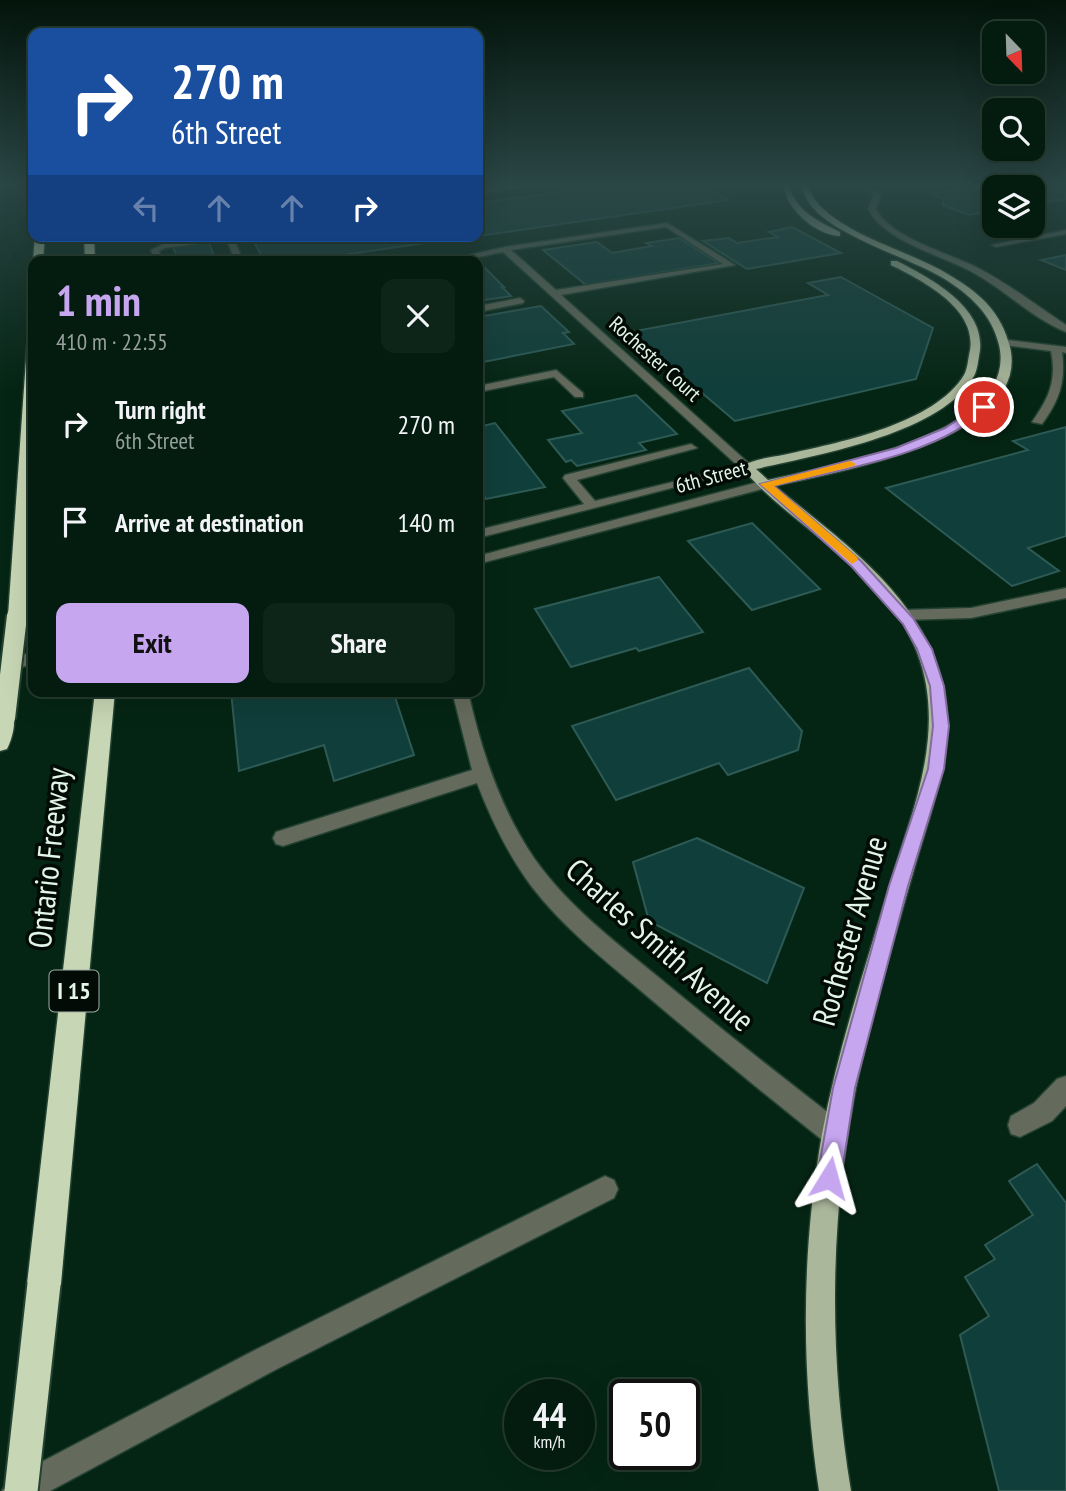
<!DOCTYPE html>
<html lang="en">
<head>
<meta charset="utf-8">
<style>
	:root { --surface:#041c0f; --page:#0d2518; --text:#f1f3f6; --muted:#97a19e; --line:#253a2f; --accent:#c7a6f0 }
	body { margin:0; font-family:"PT Sans Narrow",sans-serif; background:var(--page); color:var(--text); height:100vh; display:flex; flex-direction:column; font-size:26px; white-space:nowrap }
	* { box-sizing:border-box; margin:0 }
	p { font-size:23px; color:var(--muted) }
	.icon { flex:none; width:38px; height:38px; fill:none; stroke:currentColor; stroke-width:2; stroke-linecap:round; stroke-linejoin:round }
	.map { position:relative; flex:1; overflow:hidden }
	.sheet { position:absolute; left:28px; top:256px; width:455px; height:441px; display:flex; flex-direction:column; background:var(--surface); border-radius:14px; box-shadow:0 7px 28px #0002,0 0 0 2px var(--line) }
	.sheet>* { flex:none }
	.top-card { position:absolute; left:28px; top:28px; width:455px; height:214px; border-radius:14px; box-shadow:0 7px 28px #0002,0 0 0 2px var(--line); background:#1a4fa0; color:#fff; overflow:hidden }
	.needle { width:46px; rotate:157deg }
	.controls { position:absolute; left:982px; top:21px; display:grid; gap:14px }
	.controls a { display:grid; place-items:center; width:63px; height:63px; border-radius:14px; background:var(--surface); box-shadow:0 7px 28px #0002,0 0 0 2px var(--line); font-size:35px }
	.speed { position:absolute; left:504px; top:1379px; display:flex; gap:14px; font-size:35px; font-weight:700; text-align:center }
	.speed>* { display:grid; place-content:center; width:91px; height:91px; border-radius:50%; background:var(--surface); box-shadow:0 7px 28px #0002,0 0 0 2px var(--line); line-height:1 }
	.speed small { font-size:18px; font-weight:400 }
	.speed .limit { border:4px solid #111; border-radius:10px; background:#fff; color:#111 }
	.pin { position:absolute; display:grid; place-items:center; width:60px; height:60px; color:#fff; margin:-30px; border:4px solid #fff; border-radius:50%; box-shadow:0 2px 7px #0007 }
	.me { position:absolute; width:77px; margin:-38px; rotate:8deg; stroke-linejoin:round; filter:drop-shadow(0 0 5px #0008) }
	.turn { display:flex; align-items:center; gap:24px; height:147px; padding:0 28px; font-size:32px }
	.turn .icon { width:91px; height:91px; stroke-width:2.5 }
	.turn b { display:block; font-size:49px; line-height:60px }
	.lanes { display:flex; align-items:center; height:66px; padding:0 28px; background:#0003; justify-content:center; gap:35px; direction:ltr }
	.lanes .off { opacity:.35 }
	.round { display:grid; place-items:center; flex:none; width:74px; height:74px; border-radius:14px; background:var(--page) }
	.overview { display:flex; align-items:center; justify-content:space-between; height:119px; padding:0 28px }
	h1 { font-size:42px; font-weight:700; line-height:52px; color:var(--accent) }
	.cta { display:flex; gap:14px; margin-top:auto; padding:14px 28px }
	.cta a { flex:1; height:80px; border-radius:14px; background:var(--accent); color:#111; font-size:28px; font-weight:700; line-height:80px; text-align:center }
	.cta a+a { background:var(--page); color:var(--text) }
	ul { padding:0; list-style:none }
	li { display:flex; align-items:center; gap:21px; height:98px; padding:0 28px }
	li div { flex:1 }
	li b { display:block; font-size:26px }
	li em { font-style:normal }
	.map>svg:first-child { display:block }
</style>
</head>
<body>
<div class="map">
<svg width="1066" height="1491" viewBox="0 0 1066 1491">
	<rect width="100%" height="100%" fill="#052514"/>
	<g fill="#103e3a" stroke="#2e5a55" stroke-width="2">
		<polygon points="627,183 698,183 729,200 478,236 478,203"/>
		<polygon points="998,183 1066,183 1066,199 1032,204 1032,187 994,187 994,211 969,215 943,205 944,199 931,194"/>
		<polygon points="792,227 841,253 747,269 703,241 729,238 737,243 778,237 769,232"/>
		<polygon points="251,236 473,236 302,261 264,261"/>
		<polygon points="679,238 719,263 586,285 543,250 597,242 612,253 652,246 646,243"/>
		<polygon points="209,242 216,261 179,261 173,247"/>
		<polygon points="1066,255 1066,270 1041,260"/>
		<polygon points="484,267 504,287 502,287 511,296 478,301 478,268"/>
		<polygon points="841,277 933,328 916,379 735,421 630,332 828,295 808,283"/>
		<polygon points="541,306 569,332 563,333 574,344 478,363 478,317"/>
		<polygon points="636,395 677,434 639,443 646,450 577,466 571,460 566,462 548,440 582,433 562,411"/>
		<polygon points="495,423 545,487 486,499 478,487 478,427"/>
		<polygon points="1066,427 1066,536 1028,548 1059,571 1012,586 886,488 1028,450 1013,441"/>
		<polygon points="752,523 820,589 752,610 688,541"/>
		<polygon points="659,577 703,632 639,651 636,648 571,667 535,609"/>
		<polygon points="749,668 802,731 798,750 728,775 719,763 616,800 572,726"/>
		<polygon points="231,691 393,691 414,755 334,781 324,745 239,771"/>
		<polygon points="697,838 804,888 767,983 649,921 633,862"/>
		<polygon points="1037,1164 1066,1203 1066,1491 999,1491 960,1335 989,1316 965,1277 995,1259 985,1245 1033,1215 1009,1181"/>
	</g>
	<g fill="none" stroke-linecap="round" stroke-linejoin="round">
		<defs>
			<g id="minor">
				<polygon points="528,183 549,183 478,194 478,190"/>
				<path d="M 844,183 L 855,183 L 879,192 L 881,197 L 876,209 C 890,238 949,253 978,268 C 1009,284 1037,306 1066,325 L 1066,332 C 1033,319 1005,290 974,273 C 942,255 885,242 868,209 L 874,194 Z"/>
				<path d="M 667,223 L 735,265 L 561,295 L 753,467 L 478,538 L 478,530 L 584,504 L 563,478 L 565,475 L 691,444 L 697,448 L 577,480 L 595,501 L 738,466 L 503,252 L 459,261 L 442,261 L 505,247 ZM 666,227 L 723,264 L 556,290 L 511,250 Z"/>
				<polygon points="1066,230 1066,234 996,247 992,245"/>
				<polygon points="218,236 233,236 243,261 235,261 227,240 165,248 159,251 162,261 154,261 151,250 163,244"/>
				<polygon points="520,298 524,301 523,303 478,312 478,306"/>
				<path d="M 1007,340 L 1066,347 L 1066,353 L 1062,352 C 1066,382 1059,401 1042,424 L 1032,422 C 1049,398 1057,381 1051,351 L 1004,345 L 1002,343 Z"/>
				<polygon points="556,370 583,393 583,397 575,397 554,377 478,392 478,386"/>
				<polygon points="766,480 770,481 770,487 478,564 478,556"/>
				<polygon points="1066,588 1066,598 971,618 903,620 896,615 903,610 971,608"/>
				<polygon points="33,652 33,664 0,673 0,661"/>
				<path d="M 452,691 L 468,691 C 481,750 500,808 534,858 C 567,905 613,940 657,976 C 718,1027 781,1076 844,1125 L 848,1134 L 844,1143 L 835,1147 L 826,1143 C 763,1093 701,1042 640,990 C 602,958 562,926 532,887 C 508,855 491,819 477,783 L 283,846 L 276,844 L 273,838 L 276,832 L 472,770 Z"/>
				<polygon points="1066,1076 1066,1106 1052,1121 1020,1137 1011,1134 1008,1125 1011,1116 1034,1103 1057,1079"/>
				<polygon points="605,1176 614,1180 618,1189 614,1198 277,1369 50,1491 2,1491 7,1480 257,1349"/>
			</g>
			<g id="major">
				<path d="M 783,183 L 789,183 C 793,210 818,221 840,232 L 840,236 C 815,235 785,208 783,183 Z"/>
				<path d="M 799,183 L 806,183 C 810,191 814,200 820,206 C 855,240 909,250 951,276 C 981,294 1001,312 1010,347 C 1032,439 836,472 775,486 C 840,540 920,594 942,681 C 959,746 930,811 913,873 C 894,939 874,1006 859,1073 C 829,1211 828,1352 851,1491 L 819,1491 C 801,1372 801,1253 822,1134 C 837,1052 864,971 888,891 C 911,813 948,733 917,652 C 886,569 795,531 741,467 C 753,458 777,457 792,453 C 842,442 935,423 964,375 C 967,370 968,361 969,355 C 981,310 923,281 891,265 L 891,261 L 897,261 C 930,278 990,309 979,356 C 978,362 977,371 974,376 C 942,434 816,455 756,469 L 768,480 C 830,466 1020,435 999,345 C 992,314 969,294 943,278 C 907,257 838,237 812,207 C 807,200 803,191 799,183 Z"/>
			</g>
			<g id="highway">
				<polygon points="35,236 45,236 43,261 33,261"/>
				<polygon points="84,236 94,236 95,261 85,261"/>
				<polygon points="33,341 33,463 26,616 17,622 8,616 27,345"/>
				<polygon points="95,691 115,691 61,1284 56,1296 44,1301 32,1296 27,1284"/>
				<path d="M 5,710 L 12,712 C 17,722 12,739 7,749 L 0,751 L 0,712 Z"/>
			</g>
		</defs>
		<use href="#minor" stroke="#244232" stroke-width="3"/>
		<use href="#major" stroke="#244232" stroke-width="3"/>
		<use href="#highway" stroke="#244232" stroke-width="3"/>
		<use href="#minor" fill="#646a5c" fill-rule="evenodd"/>
		<use href="#major" fill="#aab79b" fill-rule="evenodd"/>
		<use href="#highway" fill="#c7d6b4" fill-rule="evenodd"/>
		<defs>
			<polyline id="highway-bridge-far1" points="5,718 17,616"/>
			<polyline id="highway-bridge" points="21,1491 44,1284"/>
		</defs>
		<use href="#highway-bridge-far1" stroke="#244232" stroke-width="24" stroke-linecap="butt"/>
		<use href="#highway-bridge" stroke="#244232" stroke-width="37" stroke-linecap="butt"/>
		<use href="#highway-bridge-far1" stroke="#c7d6b4" stroke-width="20"/>
		<use href="#highway-bridge" stroke="#c7d6b4" stroke-width="33"/>
	</g>
	<linearGradient id="sky" x2="0" y2="1"><stop stop-color="#03140b"/><stop offset="0.47" stop-color="#2a4645"/><stop offset="1" stop-color="#2a4645" stop-opacity="0"/></linearGradient>
	<rect width="1066" height="392" fill="url(#sky)"/>
	<path fill="#c7a6f0" stroke="#816c9c" stroke-width="2" d="M 980,405 L 988,407 C 938,456 840,469 774,486 L 861,561 L 913,618 L 932,649 L 944,686 L 949,726 L 944,769 L 908,886 L 855,1088 L 841,1178 L 837,1186 L 829,1189 L 821,1186 L 817,1178 L 833,1088 L 889,886 L 928,769 L 933,726 L 930,686 L 917,649 L 903,624 L 852,567 L 760,484 L 896,448 L 945,428 Z"/>
	<polygon fill="#f59e0b" points="850,461 856,464 854,466 774,486 857,557 858,560 852,564 760,484"/>
	<g text-anchor="middle" stroke-width="7" stroke-linejoin="round" paint-order="stroke">
		<g font-size="21" fill="#e3f5e9" stroke="#020b05">
			<text transform="translate(655 359) rotate(42)" y="7">Rochester Court</text>
			<text transform="translate(711 477) rotate(-15)" y="7">6th Street</text>
		</g>
		<rect fill="#020b05" stroke="#a0afa5" stroke-width="2" x="49.5" y="970.5" width="49" height="41" rx="5"/>
		<g font-size="24" font-weight="bold" fill="#e3f5e9">
			<text x="74" y="999">I 15</text>
		</g>
		<g font-size="32" fill="#e3f5e9" stroke="#020b05">
			<text transform="translate(49 858) rotate(-84)" y="11">Ontario Freeway</text>
			<text transform="translate(850 931) rotate(-74)" y="11">Rochester Avenue</text>
			<text transform="translate(660 945) rotate(42)" y="11">Charles Smith Avenue</text>
		</g>
	</g>
</svg>
<div class="controls">
<a><svg class="needle" viewBox="-14 -14 28 28"><path d="M0-13l5 13h-10z" fill="#e53935"/><path d="M0 13l5-13h-10z" fill="#97a19e"/></svg></a>
<a><svg class="icon" aria-label="search" viewBox="0 0 24 24"><circle cx="10" cy="10" r="6"/><path d="M15 15l6 6"/></svg></a>
<a><svg class="icon" aria-label="layers" viewBox="0 0 24 24"><path d="M12 4l9 5-9 5-9-5zM3 14l9 5 9-5"/></svg></a>
</div>
<div class="speed"><div>44<small>km/h</small></div><div class="limit">50</div></div>
<div class="pin" style="left:984px;top:407px;background:#d93025"><svg class="icon" aria-label="arrive" viewBox="0 0 24 24"><path d="M6 21V4h12l-3 4 3 4H6"/></svg></div>
<svg class="me" style="left:829px;top:1178px" viewBox="-20 -20 40 40"><path d="M0-17L14 15 0 8-14 15z" fill="#c7a6f0" stroke="#fff" stroke-width="4"/></svg>
<div class="top-card">
<div class="turn"><svg class="icon" aria-label="right" viewBox="0 0 24 24"><path d="M7 20v-9h11M14 6l5 5-5 5"/></svg><div><b>270 m</b>6th Street</div></div>
<div class="lanes"><svg class="icon off" aria-label="left" viewBox="0 0 24 24"><path d="M17 20v-9H6M10 6l-5 5 5 5"/></svg><svg class="icon off" aria-label="ahead" viewBox="0 0 24 24"><path d="M12 20V5M6 11l6-6 6 6"/></svg><svg class="icon off" aria-label="ahead" viewBox="0 0 24 24"><path d="M12 20V5M6 11l6-6 6 6"/></svg><svg class="icon" aria-label="right" viewBox="0 0 24 24"><path d="M7 20v-9h11M14 6l5 5-5 5"/></svg></div>
</div>
<section class="sheet">
<div class="overview"><div><h1>1 min</h1><p>410 m · 22:55</p></div><a class="round"><svg class="icon" aria-label="close" viewBox="0 0 24 24"><path d="M6 6l12 12M18 6L6 18"/></svg></a></div>
<ul>
<li><svg class="icon" aria-label="right" viewBox="0 0 24 24"><path d="M7 20v-9h11M14 6l5 5-5 5"/></svg><div><b>Turn right</b><p>6th Street</p></div><em>270 m</em></li>
<li><svg class="icon" aria-label="arrive" viewBox="0 0 24 24"><path d="M6 21V4h12l-3 4 3 4H6"/></svg><div><b>Arrive at destination</b></div><em>140 m</em></li>
</ul>
<div class="cta"><a>Exit</a><a>Share</a></div>
</section>
</div>
</body>
</html>
